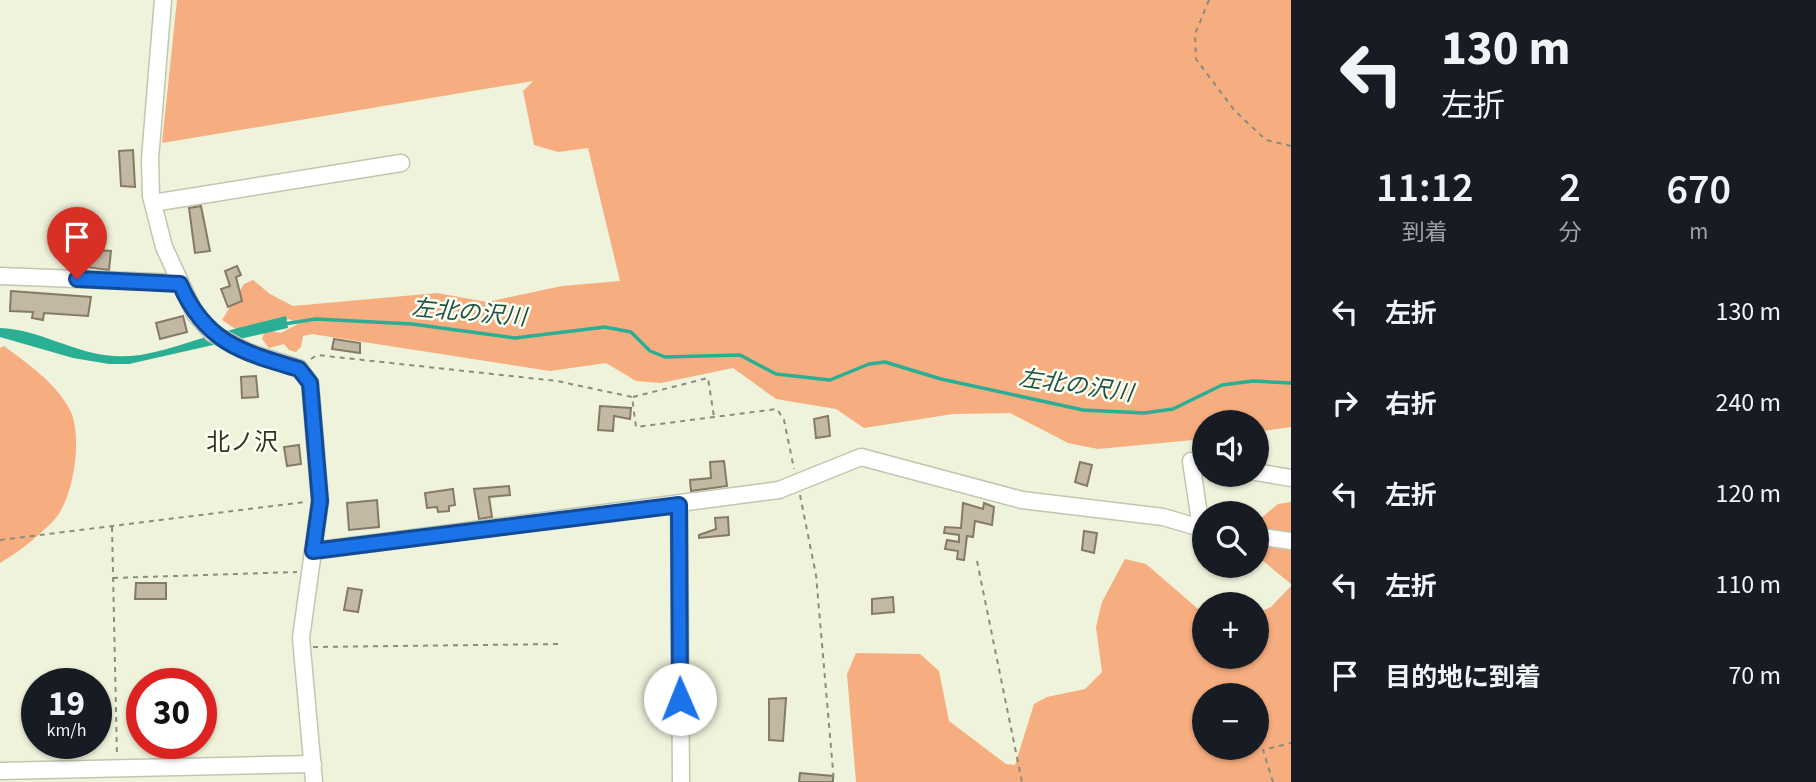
<!DOCTYPE html>
<html lang="ja">
<head>
<meta charset="utf-8">
<style>
	:root { --surface:#171b24; --page:#20242c; --text:#f1f3f6; --muted:#9ea1a6 }
	body { margin:0; font-family:"Source Sans 3","Noto Sans JP",sans-serif; background:var(--page); color:var(--text); height:100vh; display:flex; flex-direction:column; font-size:26px; white-space:nowrap }
	* { box-sizing:border-box; margin:0 }
	p { font-size:23px; color:var(--muted) }
	.icon { flex:none; width:38px; height:38px; fill:none; stroke:currentColor; stroke-width:2; stroke-linecap:round; stroke-linejoin:round }
	.map { position:relative; flex:1; overflow:hidden }
	.panel { display:flex; flex-direction:column; background:var(--surface); width:525px }
	.panel>* { flex:none }
	.guide { background:#171b24; color:var(--text); overflow:hidden }
	.buttons { position:absolute; left:1192px; top:410px; display:grid; gap:14px }
	.buttons a { display:grid; place-items:center; width:77px; height:77px; border-radius:50%; background:var(--surface); box-shadow:0 2px 5px #0004; font-size:35px }
	.speed { position:absolute; left:21px; top:668px; display:flex; gap:14px; font-size:35px; font-weight:700; text-align:center }
	.speed>* { display:grid; place-content:center; width:91px; height:91px; border-radius:50%; background:var(--surface); box-shadow:0 2px 5px #0004; line-height:1 }
	.speed small { font-size:18px; font-weight:400 }
	.speed .limit { border:10px solid #d22; background:#fff; color:#111 }
	.pin { position:absolute; display:grid; place-items:center; width:60px; height:60px; color:#fff; margin:-72px -30px; border-radius:50% 50% 50% 0; rotate:-45deg; box-shadow:0 0 7px #0007 }
	.pin .icon { rotate:45deg }
	.me { position:absolute; width:77px; margin:-38px; rotate:359deg; stroke-linejoin:round; filter:drop-shadow(0 0 5px #0008) }
	.turn { display:flex; align-items:center; gap:24px; height:147px; padding:0 35px; font-size:32px }
	.turn .icon { width:91px; height:91px; stroke-width:2.5 }
	.turn b { display:block; font-size:49px; line-height:60px }
	.eta { display:flex; justify-content:space-evenly; align-items:center; height:119px; text-align:center }
	.eta b { font-size:42px; font-weight:600; line-height:49px }
	ul { padding:0; list-style:none }
	li { display:flex; align-items:center; gap:21px; height:91px; padding:0 35px }
	li div { flex:1 }
	li b { display:block; font-size:26px }
	li em { font-style:normal }
	main { display:flex; flex:1; min-height:0 }
	.map>svg:first-child { display:block }
</style>
</head>
<body>
<main>
<div class="map">
<svg width="1291" height="782" viewBox="0 0 1291 782">
	<rect width="100%" height="100%" fill="#eff3db"/>
	<g fill="#f6ad7f" fill-rule="evenodd">
		<polygon points="177,0 1291,0 1291,427 1257,432 1256,422 1204,422 1204,439 1098,449 1068,443 1010,413 953,414 864,428 836,409 776,399 733,368 661,383 636,381 606,363 550,371 312,334 303,336 301,347 296,352 289,350 284,344 269,348 262,339 265,330 281,333 298,324 289,319 246,336 222,320 244,284 253,280 270,294 293,306 437,293 487,302 562,286 620,281 588,148 558,152 534,145 523,91 533,81 162,143"/>
		<path d="M 4,346 C 28,364 56,383 70,410 C 83,436 74,497 55,519 C 40,535 19,552 0,563 L 0,348 Z"/>
		<polygon points="1291,502 1291,584 1257,556 1256,522 1278,504"/>
		<path d="M 1125,559 L 1146,564 L 1204,614 L 1204,656 L 1256,656 L 1257,613 L 1271,607 L 1291,586 L 1291,782 L 856,782 L 847,674 L 856,653 L 920,654 L 939,671 L 949,721 L 1006,764 L 1015,765 L 1034,704 L 1047,697 L 1085,689 L 1102,672 L 1096,627 L 1102,602 ZM 1204,695 L 1256,695 L 1256,747 L 1204,747 Z"/>
	</g>
	<path fill="#2aae94" d="M 286,316 L 288,328 L 129,364 L 109,364 L 73,358 L 0,337 L 0,328 C 39,329 75,354 114,356 C 142,358 167,349 193,341 C 223,331 255,324 286,316 Z"/>
	<g fill="none" stroke-linecap="round" stroke-linejoin="round">
		<polyline stroke="#2aae94" stroke-width="3.5" points="284,324 316,319 412,324 515,338 605,327 631,332 650,351 665,357 740,355 776,374 830,380 869,364 885,362 941,379 1083,410 1144,413 1173,409 1222,385 1253,381 1291,383"/>
	</g>
	<g fill="#c3b8a3" stroke="#857a66" stroke-width="2">
		<polygon points="133,150 135,187 121,186 119,151"/>
		<polygon points="201,206 210,251 195,253 189,208"/>
		<polygon points="80,249 111,251 109,270 79,266"/>
		<polygon points="237,266 241,275 236,277 242,301 228,307 221,289 230,286 225,271"/>
		<polygon points="11,291 91,297 88,316 44,313 43,320 32,318 33,312 10,311"/>
		<polygon points="183,316 187,332 160,339 156,323"/>
		<polygon points="334,339 360,343 360,353 332,349"/>
		<polygon points="256,376 258,397 242,398 241,377"/>
		<polygon points="600,406 631,408 630,419 614,416 613,431 598,430"/>
		<polygon points="828,416 830,436 816,438 814,419"/>
		<polygon points="299,445 301,464 287,466 284,447"/>
		<polygon points="724,461 727,486 691,491 690,480 711,478 710,462"/>
		<polygon points="1080,462 1092,465 1087,486 1075,482"/>
		<polygon points="509,486 510,495 489,497 492,517 479,519 474,489"/>
		<polygon points="453,489 455,505 449,506 449,511 438,512 437,507 427,508 425,493"/>
		<polygon points="377,500 379,527 349,530 347,503"/>
		<polygon points="963,503 983,509 984,503 994,507 992,525 975,521 973,537 967,536 964,560 957,559 958,551 945,549 947,540 959,542 959,535 944,533 945,527 961,528"/>
		<polygon points="728,517 729,535 699,538 699,535 716,529 715,518"/>
		<polygon points="1084,531 1097,533 1094,553 1082,550"/>
		<polygon points="136,583 166,583 166,599 135,599"/>
		<polygon points="348,588 362,590 358,612 344,610"/>
		<polygon points="893,597 894,612 872,614 872,599"/>
		<polygon points="786,698 783,741 769,740 769,699"/>
		<polygon points="800,773 833,776 833,782 799,782"/>
	</g>
	<g fill="none" stroke-linecap="round" stroke-linejoin="round">
		<defs>
			<g id="minor">
				<polyline points="163,0 150,159 151,196 164,247 195,314 212,333 248,352 299,368 310,383 320,501 301,638 314,782"/>
				<polyline points="153,203 401,163"/>
				<polyline points="0,276 180,283"/>
				<polyline points="1256,472 1291,478"/>
				<polyline points="679,505 681,782"/>
				<polyline points="1201,528 1191,461 1204,463"/>
				<polyline points="1256,536 1291,541"/>
				<polyline points="313,551 779,490 861,457 1022,500 1163,517 1204,529"/>
				<polyline points="0,771 313,764"/>
			</g>
		</defs>
		<use href="#minor" stroke="#c2c6af" stroke-width="19"/>
		<g stroke="#8a8d7c" stroke-width="2" stroke-dasharray="5 5" stroke-linecap="butt">
			<polyline points="1209,0 1195,34 1196,59 1235,111 1266,140 1291,146"/>
			<polyline points="311,359 317,355 557,381 632,397 636,427 777,409 784,420 794,469"/>
			<polyline points="633,397 708,378 714,417"/>
			<polyline points="800,495 816,575 834,782"/>
			<polyline points="112,527 117,756"/>
			<polyline points="0,540 305,502"/>
			<polyline points="977,561 1022,782"/>
			<polyline points="113,578 297,572"/>
			<polyline points="313,647 561,644"/>
			<polyline points="1273,782 1263,750 1291,743"/>
		</g>
		<use href="#minor" stroke="#fff" stroke-width="16"/>
	</g>
	<g fill="none" stroke-linecap="round" stroke-linejoin="round">
		<defs>
			<path id="route" d="M 77,279 L 180,284 C 205,342 241,352 299,369 L 310,383 L 320,501 L 313,551 L 679,505 L 680,699"/>
		</defs>
		<use href="#route" stroke="#114b97" stroke-width="18"/>
		<use href="#route" stroke="#1a73e8" stroke-width="12"/>
	</g>
	<g text-anchor="middle" stroke-width="5" stroke-linejoin="round" paint-order="stroke">
		<g font-size="23" font-style="italic" fill="#205448" stroke="#fdfff0">
			<text transform="translate(469 312) rotate(5)" y="8">左北の沢川</text>
			<text transform="translate(1076 385) rotate(8)" y="8">左北の沢川</text>
		</g>
		<g font-size="24" fill="#333522" stroke="#fdfff0">
			<text x="242" y="450">北ノ沢</text>
		</g>
	</g>
</svg>
<div class="buttons">
<a><svg class="icon" aria-label="sound" viewBox="0 0 24 24"><path d="M4 9h4l5-4v14l-5-4H4zM17 9q2 3 0 6"/></svg></a>
<a><svg class="icon" aria-label="search" viewBox="0 0 24 24"><circle cx="10" cy="10" r="6"/><path d="M15 15l6 6"/></svg></a>
<a>+</a>
<a>−</a>
</div>
<div class="speed"><div>19<small>km/h</small></div><div class="limit">30</div></div>
<div class="pin" style="left:77px;top:279px;background:#d93025"><svg class="icon" aria-label="arrive" viewBox="0 0 24 24"><path d="M6 21V4h12l-3 4 3 4H6"/></svg></div>
<svg class="me" style="left:680px;top:699px" viewBox="-20 -20 40 40"><circle r="19" fill="#fff"/><path d="M0-13L10 11 0 6-10 11z" fill="#1a73e8"/></svg>
</div>
<section class="panel">
<div class="guide">
<div class="turn"><svg class="icon" aria-label="left" viewBox="0 0 24 24"><path d="M17 20v-9H6M10 6l-5 5 5 5"/></svg><div><b>130 m</b>左折</div></div>
</div>
<div class="eta">
<div><b>11:12</b><p>到着</p></div>
<div><b>2</b><p>分</p></div>
<div><b>670</b><p>m</p></div>
</div>
<ul>
<li><svg class="icon" aria-label="left" viewBox="0 0 24 24"><path d="M17 20v-9H6M10 6l-5 5 5 5"/></svg><div><b>左折</b></div><em>130 m</em></li>
<li><svg class="icon" aria-label="right" viewBox="0 0 24 24"><path d="M7 20v-9h11M14 6l5 5-5 5"/></svg><div><b>右折</b></div><em>240 m</em></li>
<li><svg class="icon" aria-label="left" viewBox="0 0 24 24"><path d="M17 20v-9H6M10 6l-5 5 5 5"/></svg><div><b>左折</b></div><em>120 m</em></li>
<li><svg class="icon" aria-label="left" viewBox="0 0 24 24"><path d="M17 20v-9H6M10 6l-5 5 5 5"/></svg><div><b>左折</b></div><em>110 m</em></li>
<li><svg class="icon" aria-label="arrive" viewBox="0 0 24 24"><path d="M6 21V4h12l-3 4 3 4H6"/></svg><div><b>目的地に到着</b></div><em>70 m</em></li>
</ul>
</section>
</main>
</body>
</html>
